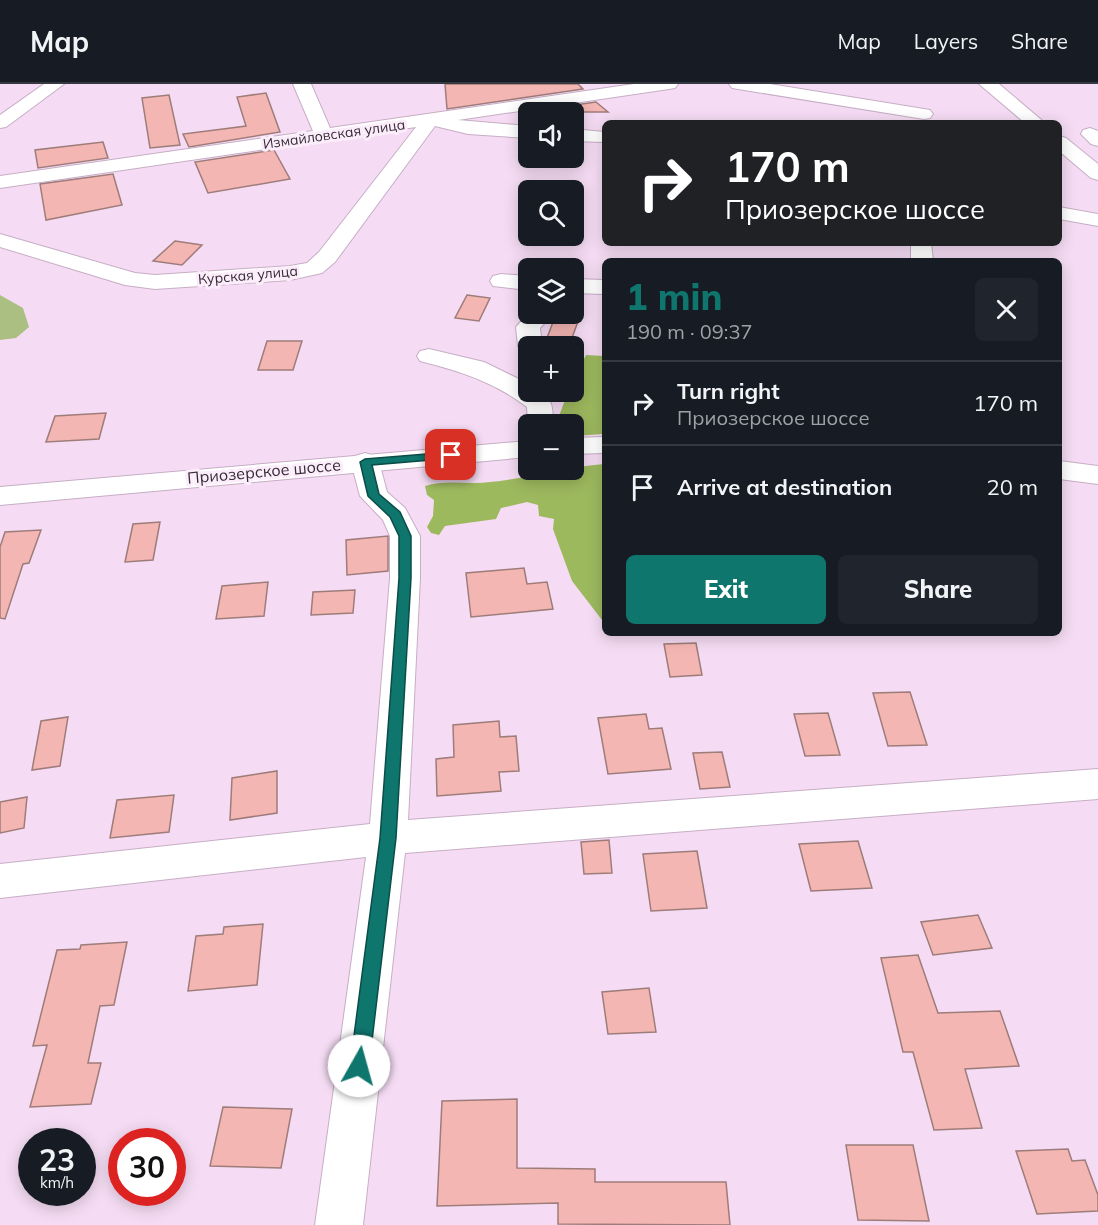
<!DOCTYPE html>
<html lang="en">
<head>
<meta charset="utf-8">
<style>
	:root { --surface:#171b24; --page:#20242c; --text:#f1f3f6; --muted:#9ea1a6; --line:#363941; --accent:#0f766e }
	body { margin:0; font-family:Mulish,sans-serif; background:var(--page); color:var(--text); height:100vh; display:flex; flex-direction:column; font-size:22px; white-space:nowrap }
	* { box-sizing:border-box; margin:0 }
	p { font-size:20px; color:var(--muted) }
	.icon { flex:none; width:33px; height:33px; fill:none; stroke:currentColor; stroke-width:2; stroke-linecap:round; stroke-linejoin:round }
	.map { position:relative; flex:1; overflow:hidden }
	.side { position:absolute; left:602px; top:174px; width:460px; height:378px; display:flex; flex-direction:column; background:var(--surface); border-radius:9px; box-shadow:0 3px 15px #0003 }
	.side>* { flex:none }
	.top-card { position:absolute; left:602px; top:36px; width:460px; height:126px; border-radius:9px; box-shadow:0 3px 15px #0003; background:#202124; color:#fff; overflow:hidden }
	.tools { position:absolute; left:518px; top:18px; display:grid; gap:12px }
	.tools a { display:grid; place-items:center; width:66px; height:66px; border-radius:9px; background:var(--surface); box-shadow:0 3px 15px #0003; font-size:30px }
	.speed { position:absolute; left:18px; top:1044px; display:flex; gap:12px; font-size:30px; font-weight:700; text-align:center }
	.speed>* { display:grid; place-content:center; width:78px; height:78px; border-radius:50%; background:var(--surface); box-shadow:0 3px 15px #0003; line-height:1 }
	.speed small { font-size:15px; font-weight:400 }
	.speed .limit { border:9px solid #d22; background:#fff; color:#111 }
	.pin { position:absolute; display:grid; place-items:center; width:51px; height:51px; color:#fff; margin:-26px; border-radius:12px; box-shadow:0 3px 9px #0006 }
	.me { position:absolute; width:66px; margin:-33px; rotate:7deg; stroke-linejoin:round; filter:drop-shadow(0 0 4px #0008) }
	.turn { display:flex; align-items:center; gap:21px; height:126px; padding:0 24px; font-size:27px }
	.turn .icon { width:78px; height:78px; stroke-width:2.5 }
	.turn b { display:block; font-size:42px; line-height:51px }
	.round { display:grid; place-items:center; flex:none; width:63px; height:63px; border-radius:9px; background:var(--page) }
	.summary { display:flex; align-items:center; justify-content:space-between; height:102px; padding:0 24px }
	h1 { font-size:36px; font-weight:800; line-height:45px; color:var(--accent) }
	.action { display:flex; gap:12px; margin-top:auto; padding:12px 24px }
	.action a { flex:1; height:69px; border-radius:9px; background:var(--accent); color:#fff; font-size:24px; font-weight:800; line-height:69px; text-align:center }
	.action a+a { background:var(--page); color:var(--text) }
	ul { padding:0; list-style:none }
	li { display:flex; align-items:center; gap:18px; height:84px; padding:0 24px; border-top:2px solid var(--line) }
	li div { flex:1 }
	li b { display:block; font-size:22px }
	li em { font-style:normal }
	header { display:flex; align-items:center; gap:36px; box-sizing:border-box; height:84px; padding:0 30px; background:var(--surface); border-bottom:2px solid var(--line) }
	header strong { font-size:28px }
	nav { display:flex; gap:33px; margin-inline-start:auto; font-size:21px }
	.map>svg:first-child { display:block }
</style>
</head>
<body>
<header>
<strong>Map</strong>
<nav><a>Map</a><a>Layers</a><a>Share</a></nav>
</header>
<div class="map">
<svg width="1098" height="1141" viewBox="0 0 1098 1141">
	<rect width="100%" height="100%" fill="#f5dcf4"/>
	<polygon fill="#abbf82" points="0,211 23,224 29,243 16,254 0,256"/>
	<g fill="#9db95e">
		<polygon points="586,271 604,272 604,350 573,352 573,340 556,340 568,308 573,308 573,297"/>
		<path d="M 604,380 L 604,537 L 602,536 L 572,497 L 553,445 L 554,435 L 539,432 L 538,421 L 527,418 L 501,424 L 496,435 L 445,442 L 439,451 L 431,449 L 427,443 L 433,432 L 434,416 L 427,411 L 425,402 C 446,395 468,401 490,398 C 530,394 566,383 604,380 Z"/>
	</g>
	<g fill="#f4b6b3" stroke="#9e7c7a" stroke-width="1.5">
		<polygon points="445,0 578,0 583,5 447,25"/>
		<polygon points="266,9 280,48 189,63 183,50 246,42 237,13"/>
		<polygon points="169,11 180,61 150,64 142,14"/>
		<polygon points="596,18 608,28 525,28"/>
		<polygon points="103,58 108,74 38,84 35,66"/>
		<polygon points="274,66 290,95 208,109 195,78"/>
		<polygon points="113,90 122,121 46,136 40,100"/>
		<polygon points="175,157 202,161 182,181 153,177"/>
		<polygon points="467,211 490,214 479,237 455,234"/>
		<polygon points="556,230 580,232 569,262 544,262"/>
		<polygon points="267,257 302,257 293,286 258,286"/>
		<polygon points="106,329 99,355 46,358 55,332"/>
		<polygon points="160,438 153,476 125,478 133,440"/>
		<polygon points="41,446 29,479 23,480 5,535 0,534 0,463 5,448"/>
		<polygon points="388,452 388,487 347,491 346,456"/>
		<polygon points="524,484 527,500 547,498 553,525 471,533 466,489"/>
		<polygon points="268,498 264,532 216,535 222,502"/>
		<polygon points="355,506 353,529 311,531 313,508"/>
		<polygon points="696,559 702,591 670,593 664,560"/>
		<polygon points="910,608 927,661 888,662 873,609"/>
		<polygon points="828,629 840,671 805,672 794,630"/>
		<polygon points="646,630 649,645 662,644 671,685 608,690 598,634"/>
		<polygon points="68,633 60,682 32,686 41,637"/>
		<polygon points="499,637 500,653 516,652 519,687 499,688 501,707 437,712 436,675 454,673 453,641"/>
		<polygon points="722,668 730,703 700,705 693,669"/>
		<polygon points="277,687 277,729 230,736 232,694"/>
		<polygon points="174,711 169,748 110,754 117,716"/>
		<polygon points="27,713 24,744 0,749 0,718"/>
		<polygon points="609,756 612,789 584,790 581,758"/>
		<polygon points="858,757 872,804 811,807 799,760"/>
		<polygon points="697,767 707,824 651,827 643,770"/>
		<polygon points="978,831 992,864 933,871 921,838"/>
		<polygon points="263,840 257,901 188,907 196,852 223,850 224,843"/>
		<polygon points="127,858 114,921 100,922 88,979 101,979 91,1020 30,1023 47,961 33,962 57,866 80,865 81,861"/>
		<polygon points="918,871 938,929 1000,927 1019,982 965,985 982,1044 934,1046 913,968 903,968 881,874"/>
		<polygon points="649,904 656,948 608,950 602,908"/>
		<polygon points="517,1015 517,1084 595,1085 595,1098 726,1098 730,1141 558,1140 558,1119 437,1122 442,1017"/>
		<polygon points="223,1023 292,1025 281,1084 210,1082"/>
		<polygon points="846,1061 913,1061 929,1137 858,1136"/>
		<polygon points="1068,1065 1072,1077 1085,1076 1098,1111 1098,1127 1037,1130 1016,1067"/>
	</g>
	<g fill="none" stroke-linecap="round" stroke-linejoin="round">
		<defs>
			<g id="minor">
				<polygon points="44,0 64,0 6,43 0,44 0,31"/>
				<polygon points="293,0 311,0 330,44 634,0 678,0 675,4 669,5 458,36 528,42 528,54 468,50 435,42 335,178 322,189 290,196 155,205 125,201 0,163 0,150 135,189 155,191 290,182 307,179 319,168 416,43 0,104 0,92 313,47"/>
				<polygon points="729,0 770,0 924,25 930,26 933,30 930,34 924,35 738,5 732,4"/>
				<polygon points="979,0 999,0 1045,39 1025,39"/>
				<polygon points="1090,44 1098,47 1098,62 1091,60 1081,50 1083,46"/>
				<polygon points="573,45 604,48 604,58 573,57"/>
				<polygon points="1059,52 1066,54 1098,80 1098,96 1091,94 1059,67"/>
				<polygon points="1059,123 1098,130 1098,142 1059,135"/>
				<polygon points="911,159 931,159 933,177 911,177"/>
				<polygon points="501,190 528,192 528,206 493,202 490,197 493,192"/>
				<polygon points="573,195 604,196 604,210 573,209"/>
				<polygon points="528,230 553,230 540,244 542,262 528,262 528,269 521,267 518,262 516,243"/>
				<path d="M 429,265 L 484,278 L 523,297 L 528,300 L 528,308 C 552,308 553,320 553,340 L 528,342 L 527,323 C 494,298 460,287 420,277 L 417,272 L 420,267 Z"/>
				<polygon points="365,369 375,372 379,378 387,408 405,424 420,452 420,494 408,736 1098,685 1098,715 405,769 363,1141 315,1141 366,773 0,814 0,780 370,740 390,494 390,452 383,436 360,412 351,378 355,372"/>
			</g>
			<g id="major">
				<polygon points="604,353 604,369 573,370 573,354"/>
				<polygon points="528,357 528,373 0,421 0,403"/>
				<polygon points="1059,377 1098,382 1098,400 1059,395"/>
			</g>
		</defs>
		<use href="#minor" stroke="#c6aec5" stroke-width="2"/>
		<use href="#major" stroke="#c6aec5" stroke-width="2"/>
		<use href="#minor" fill="#fff" fill-rule="evenodd"/>
		<use href="#major" fill="#fff" fill-rule="evenodd"/>
	</g>
	<polygon fill="#0f766e" stroke="#0a4d48" stroke-width="1.5" points="451,368 457,371 455,374 372,381 379,410 400,428 411,452 411,494 396,754 369,982 366,988 359,991 353,988 350,982 380,754 399,494 399,452 390,433 368,412 360,378 365,375"/>
	<g text-anchor="middle" stroke-width="6" stroke-linejoin="round" paint-order="stroke">
		<g font-size="14" fill="#352b35" stroke="#fcedfb">
			<text transform="translate(334 50) rotate(-8)" y="5">Измайловская улица</text>
			<text transform="translate(248 191) rotate(-5)" y="5">Курская улица</text>
		</g>
		<g font-size="16" fill="#352b35" stroke="#fcedfb">
			<text transform="translate(264 387) rotate(-5)" y="6">Приозерское шоссе</text>
		</g>
	</g>
</svg>
<div class="tools">
<a><svg class="icon" aria-label="sound" viewBox="0 0 24 24"><path d="M4 9h4l5-4v14l-5-4H4zM17 9q2 3 0 6"/></svg></a>
<a><svg class="icon" aria-label="search" viewBox="0 0 24 24"><circle cx="10" cy="10" r="6"/><path d="M15 15l6 6"/></svg></a>
<a><svg class="icon" aria-label="layers" viewBox="0 0 24 24"><path d="M12 4l9 5-9 5-9-5zM3 14l9 5 9-5"/></svg></a>
<a>+</a>
<a>−</a>
</div>
<div class="speed"><div>23<small>km/h</small></div><div class="limit">30</div></div>
<div class="pin" style="left:451px;top:371px;background:#d93025"><svg class="icon" aria-label="arrive" viewBox="0 0 24 24"><path d="M6 21V4h12l-3 4 3 4H6"/></svg></div>
<svg class="me" style="left:359px;top:982px" viewBox="-20 -20 40 40"><circle r="19" fill="#fff"/><path d="M0-13L10 11 0 6-10 11z" fill="#0f766e"/></svg>
<div class="top-card">
<div class="turn"><svg class="icon" aria-label="right" viewBox="0 0 24 24"><path d="M7 20v-9h11M14 6l5 5-5 5"/></svg><div><b>170 m</b>Приозерское шоссе</div></div>
</div>
<section class="side">
<div class="summary"><div><h1>1 min</h1><p>190 m · 09:37</p></div><a class="round"><svg class="icon" aria-label="close" viewBox="0 0 24 24"><path d="M6 6l12 12M18 6L6 18"/></svg></a></div>
<ul>
<li><svg class="icon" aria-label="right" viewBox="0 0 24 24"><path d="M7 20v-9h11M14 6l5 5-5 5"/></svg><div><b>Turn right</b><p>Приозерское шоссе</p></div><em>170 m</em></li>
<li><svg class="icon" aria-label="arrive" viewBox="0 0 24 24"><path d="M6 21V4h12l-3 4 3 4H6"/></svg><div><b>Arrive at destination</b></div><em>20 m</em></li>
</ul>
<div class="action"><a>Exit</a><a>Share</a></div>
</section>
</div>
</body>
</html>
